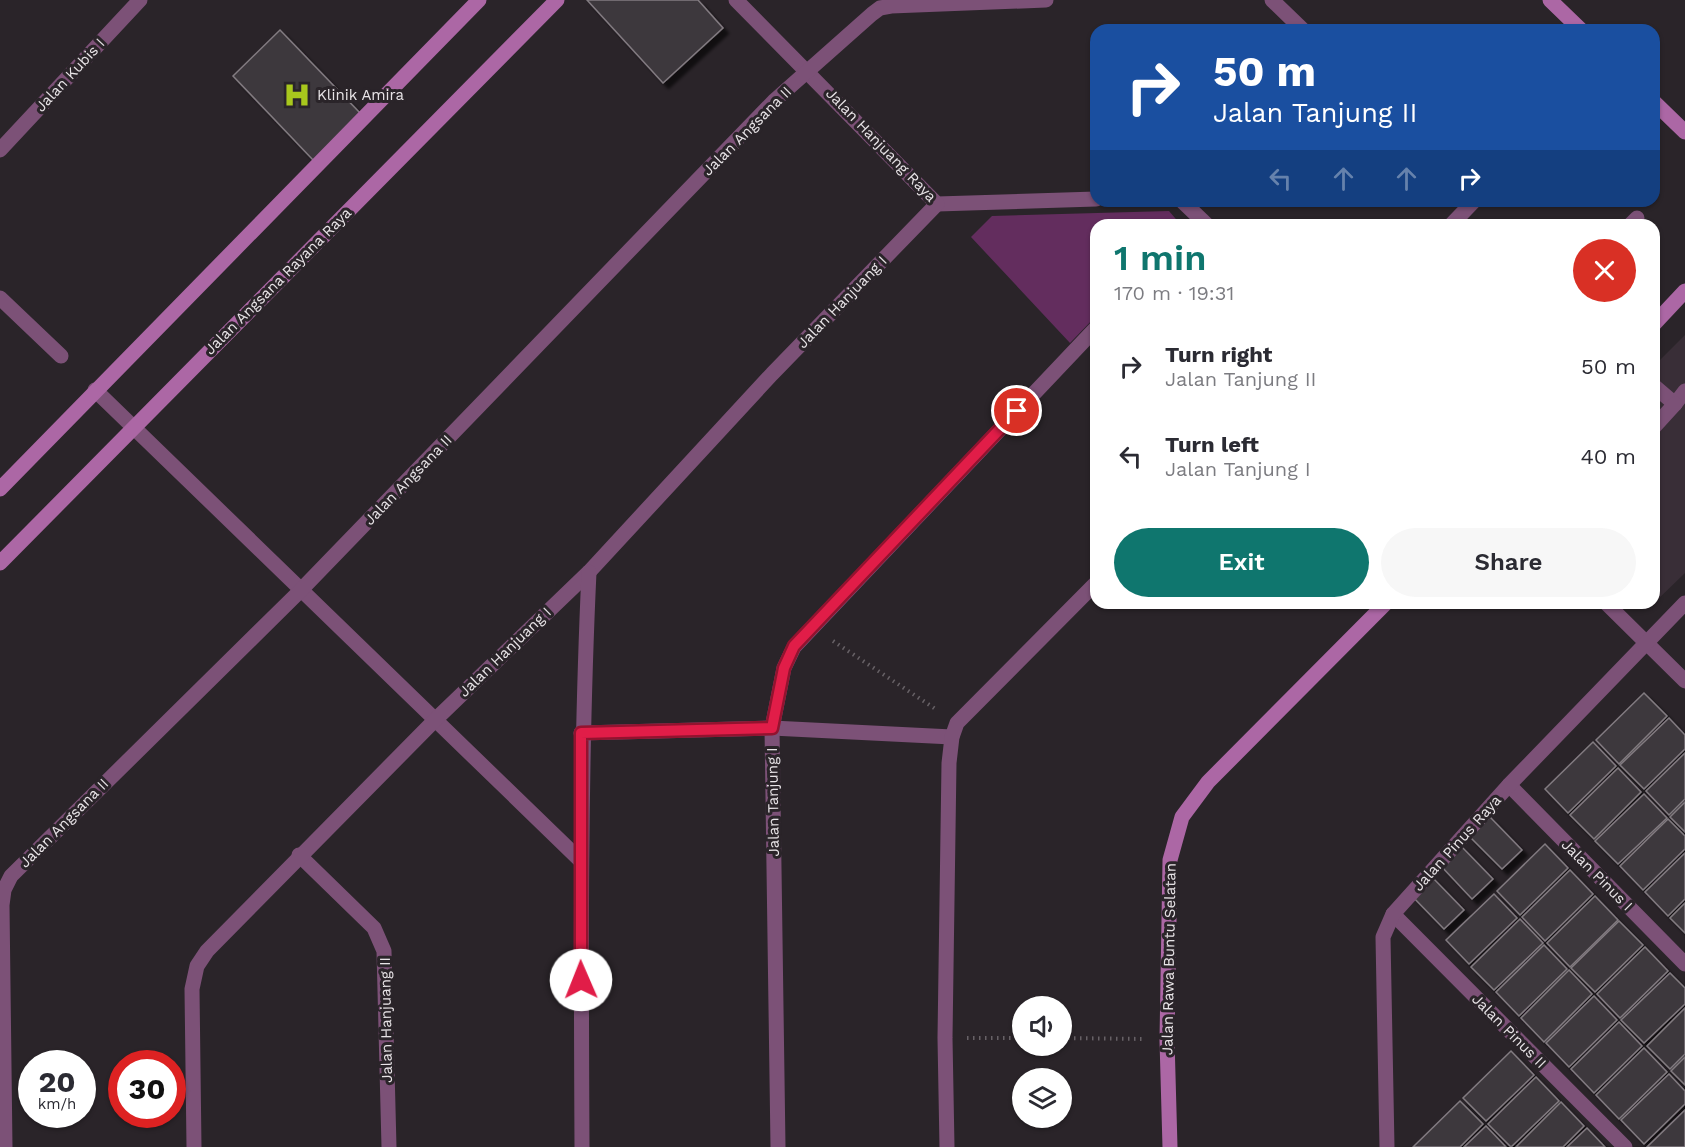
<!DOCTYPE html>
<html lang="en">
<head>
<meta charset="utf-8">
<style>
	:root { --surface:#fff; --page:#f7f7f7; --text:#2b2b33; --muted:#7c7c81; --accent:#0f766e }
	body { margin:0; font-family:"Work Sans",sans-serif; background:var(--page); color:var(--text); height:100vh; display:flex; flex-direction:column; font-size:22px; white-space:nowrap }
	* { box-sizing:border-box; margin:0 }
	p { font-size:20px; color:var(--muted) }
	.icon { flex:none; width:33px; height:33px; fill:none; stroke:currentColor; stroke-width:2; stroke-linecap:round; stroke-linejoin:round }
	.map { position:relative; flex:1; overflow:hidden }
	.drawer { position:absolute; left:1090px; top:219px; width:570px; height:390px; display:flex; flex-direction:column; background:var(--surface); border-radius:18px; box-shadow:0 2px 4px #0004 }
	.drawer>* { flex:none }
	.hud { position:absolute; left:1090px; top:24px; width:570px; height:183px; border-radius:18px; box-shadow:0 2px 4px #0004; background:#1a4fa0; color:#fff; overflow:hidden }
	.controls { position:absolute; left:1012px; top:996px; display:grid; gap:12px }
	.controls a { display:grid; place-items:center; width:60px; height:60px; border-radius:50%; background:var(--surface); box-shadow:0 2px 4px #0004; font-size:30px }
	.speed { position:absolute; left:18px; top:1050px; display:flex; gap:12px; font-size:30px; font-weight:700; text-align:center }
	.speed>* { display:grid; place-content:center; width:78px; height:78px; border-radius:50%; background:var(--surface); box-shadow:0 2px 4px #0004; line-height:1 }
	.speed small { font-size:15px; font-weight:400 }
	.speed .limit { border:9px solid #d22; background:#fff; color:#111 }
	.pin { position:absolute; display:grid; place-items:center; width:51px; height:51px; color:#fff; margin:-26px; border:3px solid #fff; border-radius:50%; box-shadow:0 2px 6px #0007 }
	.me { position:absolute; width:66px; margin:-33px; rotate:359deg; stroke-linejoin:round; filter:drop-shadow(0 0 4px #0008) }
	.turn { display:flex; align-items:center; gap:21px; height:126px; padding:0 24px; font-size:27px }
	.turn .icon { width:78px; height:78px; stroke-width:2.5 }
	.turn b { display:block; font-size:42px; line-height:51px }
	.lanes { display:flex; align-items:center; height:57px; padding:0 24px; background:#0003; justify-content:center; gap:30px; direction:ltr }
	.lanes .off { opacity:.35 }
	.round { display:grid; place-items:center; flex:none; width:63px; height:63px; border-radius:32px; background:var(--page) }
	.head { display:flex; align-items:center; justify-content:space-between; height:102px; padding:0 24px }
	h1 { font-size:36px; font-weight:600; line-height:45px; color:var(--accent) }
	.action { display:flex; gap:12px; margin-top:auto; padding:12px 24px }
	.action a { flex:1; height:69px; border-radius:36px; background:var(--accent); color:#fff; font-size:24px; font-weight:600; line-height:69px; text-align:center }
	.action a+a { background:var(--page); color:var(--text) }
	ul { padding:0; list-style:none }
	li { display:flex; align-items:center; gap:18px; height:90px; padding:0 24px }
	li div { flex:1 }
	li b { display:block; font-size:22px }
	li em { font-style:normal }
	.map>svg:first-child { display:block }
</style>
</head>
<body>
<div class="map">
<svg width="1685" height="1147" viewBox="0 0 1685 1147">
	<defs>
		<filter id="shadow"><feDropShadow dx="5.5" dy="5.5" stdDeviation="1.5" flood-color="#0009"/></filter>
	</defs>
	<rect width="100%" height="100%" fill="#2a2429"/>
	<polygon fill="#392e37" points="1685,335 1685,573 1655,602 1654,366"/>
	<polygon fill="#632d5e" points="1169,211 1181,225 1096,225 1096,316 1070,343 971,237 992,216"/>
	<g fill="#3e383d" stroke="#827b81" stroke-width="1.5" filter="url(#shadow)">
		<polygon points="587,0 698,0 723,28 663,83"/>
		<polygon points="280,30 361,114 314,161 233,76"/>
		<polygon points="1644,693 1667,716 1619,764 1596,740"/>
		<polygon points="1669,718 1685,735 1685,749 1644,789 1620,765"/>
		<polygon points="1593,742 1616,766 1568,813 1545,789"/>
		<polygon points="1685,753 1685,799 1669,815 1646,791"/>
		<polygon points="1618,768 1641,792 1594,839 1570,815"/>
		<polygon points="1644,794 1667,818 1618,864 1595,841"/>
		<polygon points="1685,802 1685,832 1670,817"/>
		<polygon points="1490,817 1522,850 1502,869 1470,837"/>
		<polygon points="1668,819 1685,836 1685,849 1643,890 1620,866"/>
		<polygon points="1545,844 1568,868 1520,915 1497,891"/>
		<polygon points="1461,846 1493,879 1472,899 1441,866"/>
		<polygon points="1685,853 1685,899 1668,916 1645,892"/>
		<polygon points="1570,870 1593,894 1545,941 1522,917"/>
		<polygon points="1432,877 1464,910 1444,929 1412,896"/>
		<polygon points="1494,894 1517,918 1469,964 1446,940"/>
		<polygon points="1595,896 1618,920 1570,967 1547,943"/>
		<polygon points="1685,903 1685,933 1670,918"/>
		<polygon points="1520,919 1543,943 1494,990 1471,967"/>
		<polygon points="1619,921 1643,945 1595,992 1571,968"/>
		<polygon points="1544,945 1567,969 1519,1016 1496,992"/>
		<polygon points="1645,947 1668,971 1620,1018 1597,994"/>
		<polygon points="1569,970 1592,994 1544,1042 1521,1018"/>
		<polygon points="1670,973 1685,988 1685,1004 1644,1043 1621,1020"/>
		<polygon points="1594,996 1617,1020 1569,1067 1546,1043"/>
		<polygon points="1685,1008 1685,1054 1670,1069 1647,1046"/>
		<polygon points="1619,1022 1642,1046 1594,1093 1571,1069"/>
		<polygon points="1644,1048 1667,1072 1619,1119 1596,1095"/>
		<polygon points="1511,1051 1534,1075 1486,1121 1463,1098"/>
		<polygon points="1685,1057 1685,1085 1671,1071"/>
		<polygon points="1669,1074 1685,1091 1685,1104 1644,1144 1621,1120"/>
		<polygon points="1536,1077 1559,1101 1511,1147 1488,1124"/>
		<polygon points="1460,1101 1483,1124 1460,1147 1413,1147"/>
		<polygon points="1561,1102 1584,1126 1563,1147 1516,1147"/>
		<polygon points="1685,1110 1685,1147 1647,1147"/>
		<polygon points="1486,1126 1506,1147 1464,1147"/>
		<polygon points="1587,1128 1605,1147 1567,1147"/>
	</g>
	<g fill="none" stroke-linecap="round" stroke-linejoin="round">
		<g stroke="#676166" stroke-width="4" stroke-dasharray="1.5 4.5" stroke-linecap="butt">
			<polyline points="833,641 937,710"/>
			<polyline points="967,1038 1023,1038"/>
			<polyline points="1062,1038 1145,1039"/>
		</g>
		<g stroke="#7c5177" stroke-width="15">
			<polyline points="1630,225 1637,218"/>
			<polyline points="1654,386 1675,404 1685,391"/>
			<polyline points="1654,427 1675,404"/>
		</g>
		<g stroke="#7c5177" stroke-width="15">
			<polyline points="736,0 937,204 1096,199"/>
			<polyline points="1272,0 1303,30"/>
			<polyline points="0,150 140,0"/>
			<polyline points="1182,201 1207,225"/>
			<polyline points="1451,225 1474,201"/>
			<polyline points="0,298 61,356"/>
			<polyline points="95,390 580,860"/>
			<polyline points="1606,603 1685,681"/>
			<polyline points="581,733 772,728 952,737"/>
			<polyline points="1509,785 1685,964"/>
			<polyline points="299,855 374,928 384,951 389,1147"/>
			<polyline points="1393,914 1625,1147"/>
			<polyline points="5,1147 2,905 4,890 11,876 300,591 775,100 872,14 880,8 891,6 1046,0"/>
			<polyline points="194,1147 192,989 197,966 207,951 435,720 589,572 772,374 937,204"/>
			<path d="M 582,1147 C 581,955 580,764 589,572"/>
			<polyline points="778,1147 772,728 784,668 794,647 1096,328"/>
			<polyline points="947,1147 945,1038 949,763 952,737 957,723 1096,583"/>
			<polyline points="1387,1147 1383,937 1393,914 1509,785 1685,603"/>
		</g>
		<g stroke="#ac67a5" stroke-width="15">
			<polyline points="1550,0 1581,30"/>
			<polyline points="1654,102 1685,132"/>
			<polyline points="1654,324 1685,291"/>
			<polyline points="0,489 479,0"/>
			<polyline points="0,563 557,0"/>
			<polyline points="1170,1147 1167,1040 1170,860 1182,817 1208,782 1386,603"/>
		</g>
	</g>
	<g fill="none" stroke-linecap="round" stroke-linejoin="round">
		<defs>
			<polyline id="route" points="581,980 581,733 772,728 784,668 794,646 1017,411"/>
		</defs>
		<use href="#route" stroke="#92132f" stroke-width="15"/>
		<use href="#route" stroke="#e11d48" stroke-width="10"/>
	</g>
	<defs>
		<symbol id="hospital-bare" viewBox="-9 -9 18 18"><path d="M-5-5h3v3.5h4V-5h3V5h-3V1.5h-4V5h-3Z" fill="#a8c71d" stroke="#2a2429" stroke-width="2.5" paint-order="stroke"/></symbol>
	</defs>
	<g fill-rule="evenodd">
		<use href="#hospital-bare" x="278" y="76" width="38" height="38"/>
	</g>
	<g text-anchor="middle" stroke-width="6" stroke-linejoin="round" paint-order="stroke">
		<g font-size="15" fill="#e8e4e7" stroke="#2a2429">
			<text transform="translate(70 75) rotate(-47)" y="5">Jalan Kubis I</text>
			<text transform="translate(747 131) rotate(-45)" y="5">Jalan Angsana II</text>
			<text transform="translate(881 145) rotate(46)" y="5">Jalan Hanjuang Raya</text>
			<text transform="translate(278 281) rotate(-45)" y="5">Jalan Angsana Rayana Raya</text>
			<text transform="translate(842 302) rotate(-46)" y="5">Jalan Hanjuang I</text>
			<text transform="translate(408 480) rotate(-46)" y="5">Jalan Angsana II</text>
			<text transform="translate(505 652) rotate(-44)" y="5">Jalan Hanjuang I</text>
			<text transform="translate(773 802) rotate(-91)" y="5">Jalan Tanjung I</text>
			<text transform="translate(64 823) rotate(-45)" y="5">Jalan Angsana II</text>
			<text transform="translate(1457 843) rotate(-48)" y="5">Jalan Pinus Raya</text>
			<text transform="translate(1597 875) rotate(45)" y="5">Jalan Pinus I</text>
			<text transform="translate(1169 959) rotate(-89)" y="5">Jalan Rawa Buntu Selatan</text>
			<text transform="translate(386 1020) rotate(-91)" y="5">Jalan Hanjuang II</text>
			<text transform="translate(1509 1031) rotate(45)" y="5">Jalan Pinus II</text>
		</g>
		<g font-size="15" fill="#e8e4e7" stroke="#2a2429" text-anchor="start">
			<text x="317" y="100">Klinik Amira</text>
		</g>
	</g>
</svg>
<div class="controls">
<a><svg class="icon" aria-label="sound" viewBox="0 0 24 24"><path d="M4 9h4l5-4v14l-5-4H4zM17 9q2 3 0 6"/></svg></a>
<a><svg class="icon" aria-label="layers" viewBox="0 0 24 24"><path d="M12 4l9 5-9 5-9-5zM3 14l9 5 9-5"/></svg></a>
</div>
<div class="speed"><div>20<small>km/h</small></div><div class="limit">30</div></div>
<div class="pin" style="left:1017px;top:411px;background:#d93025"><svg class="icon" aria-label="arrive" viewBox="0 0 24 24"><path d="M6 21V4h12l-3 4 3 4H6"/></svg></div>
<svg class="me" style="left:581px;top:980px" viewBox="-20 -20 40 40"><circle r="19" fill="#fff"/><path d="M0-13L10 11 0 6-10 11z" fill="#e11d48"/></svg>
<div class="hud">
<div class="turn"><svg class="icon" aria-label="right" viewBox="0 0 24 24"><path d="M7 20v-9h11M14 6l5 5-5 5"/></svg><div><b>50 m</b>Jalan Tanjung II</div></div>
<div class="lanes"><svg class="icon off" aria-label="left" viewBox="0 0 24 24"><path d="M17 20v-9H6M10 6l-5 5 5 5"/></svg><svg class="icon off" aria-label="ahead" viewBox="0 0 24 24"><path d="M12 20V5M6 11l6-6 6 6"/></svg><svg class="icon off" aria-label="ahead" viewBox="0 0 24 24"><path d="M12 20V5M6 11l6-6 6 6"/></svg><svg class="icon" aria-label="right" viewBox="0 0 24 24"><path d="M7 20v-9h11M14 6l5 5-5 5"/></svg></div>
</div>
<section class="drawer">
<div class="head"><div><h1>1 min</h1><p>170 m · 19:31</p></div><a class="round" style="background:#d93025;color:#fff"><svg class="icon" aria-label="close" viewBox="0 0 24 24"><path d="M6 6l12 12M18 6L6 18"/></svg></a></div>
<ul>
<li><svg class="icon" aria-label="right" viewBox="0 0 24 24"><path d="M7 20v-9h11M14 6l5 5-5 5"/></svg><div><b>Turn right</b><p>Jalan Tanjung II</p></div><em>50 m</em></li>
<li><svg class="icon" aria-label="left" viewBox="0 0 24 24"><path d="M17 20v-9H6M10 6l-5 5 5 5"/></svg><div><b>Turn left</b><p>Jalan Tanjung I</p></div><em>40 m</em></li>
</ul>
<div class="action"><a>Exit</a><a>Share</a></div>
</section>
</div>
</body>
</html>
